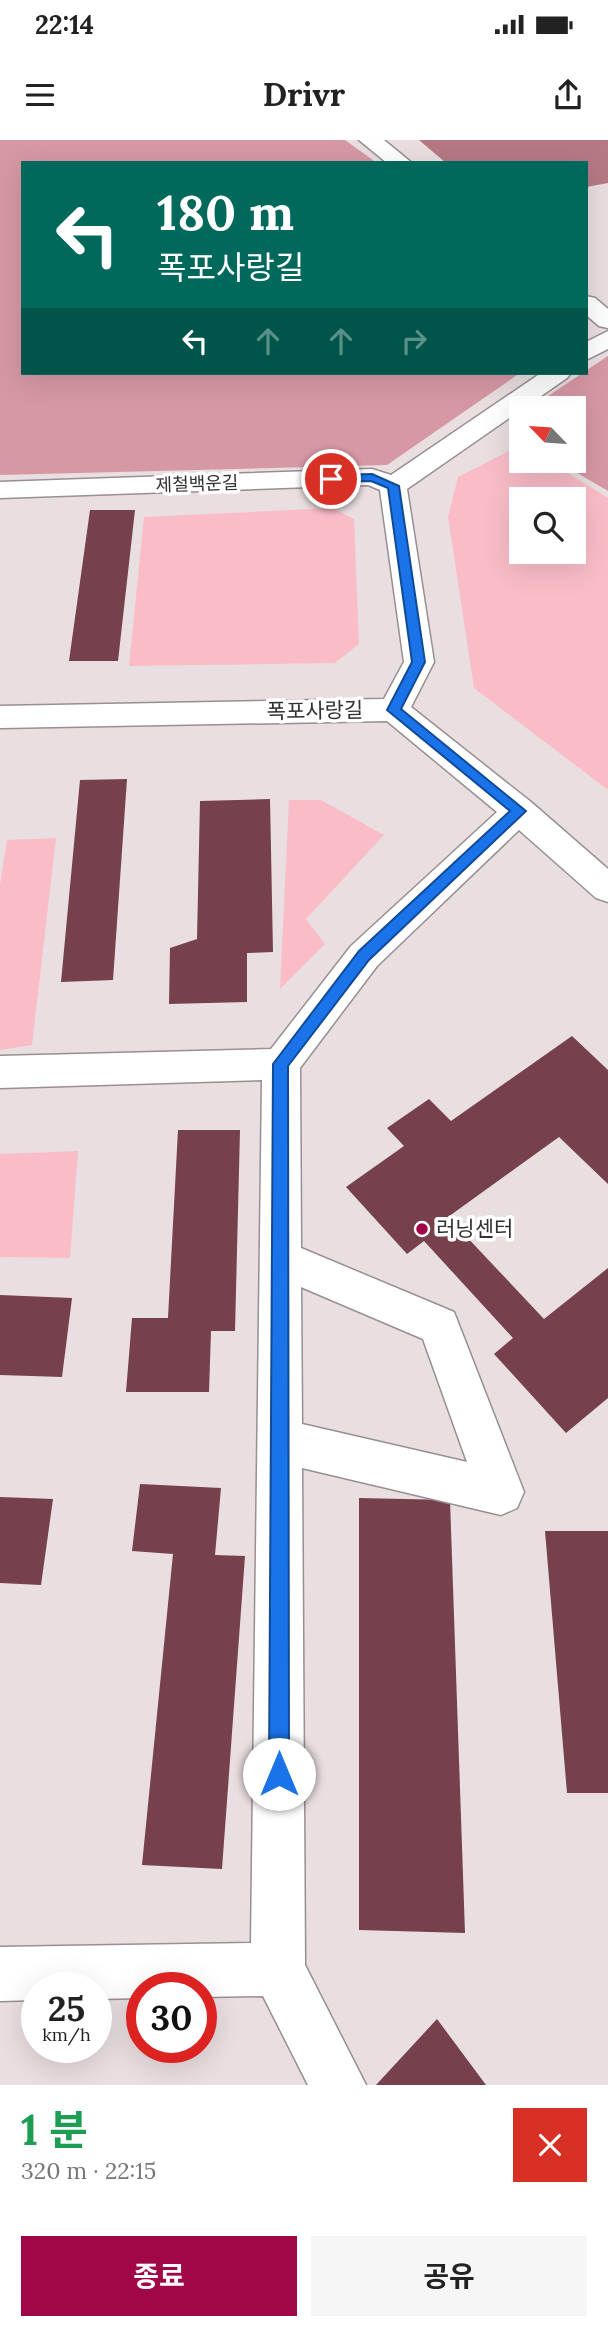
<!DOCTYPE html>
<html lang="ko">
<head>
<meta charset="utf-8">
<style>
	:root { --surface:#fff; --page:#f6f6f6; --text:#222; --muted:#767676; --accent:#a10646 }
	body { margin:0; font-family:Lora,"Noto Sans KR",serif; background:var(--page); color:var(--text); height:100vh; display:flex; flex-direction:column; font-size:26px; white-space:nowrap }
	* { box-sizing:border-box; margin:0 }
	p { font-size:23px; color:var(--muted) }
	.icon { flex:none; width:38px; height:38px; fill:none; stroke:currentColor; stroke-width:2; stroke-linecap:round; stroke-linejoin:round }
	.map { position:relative; height:1945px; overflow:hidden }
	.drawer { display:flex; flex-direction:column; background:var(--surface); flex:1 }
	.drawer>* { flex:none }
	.banner { position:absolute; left:21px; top:21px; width:567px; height:214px; border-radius:0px; box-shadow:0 7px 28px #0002; background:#00695c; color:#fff; overflow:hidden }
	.needle { width:46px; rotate:295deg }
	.tools { position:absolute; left:509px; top:256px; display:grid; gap:14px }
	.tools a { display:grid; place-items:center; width:77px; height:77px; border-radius:0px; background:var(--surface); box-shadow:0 7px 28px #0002; font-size:35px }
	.speed { position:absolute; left:21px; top:1832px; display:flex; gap:14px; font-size:35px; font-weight:700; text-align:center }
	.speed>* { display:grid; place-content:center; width:91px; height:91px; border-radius:50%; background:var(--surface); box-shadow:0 7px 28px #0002; line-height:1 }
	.speed small { font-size:18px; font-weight:400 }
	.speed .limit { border:10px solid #d22; background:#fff; color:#111 }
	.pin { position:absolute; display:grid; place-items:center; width:60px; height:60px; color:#fff; margin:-30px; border:4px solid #fff; border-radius:50%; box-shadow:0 2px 7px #0007 }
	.me { position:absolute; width:77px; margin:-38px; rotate:0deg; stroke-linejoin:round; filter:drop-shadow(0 0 5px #0008) }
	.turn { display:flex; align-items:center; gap:24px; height:147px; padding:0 21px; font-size:32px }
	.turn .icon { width:91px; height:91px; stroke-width:2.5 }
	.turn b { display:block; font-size:49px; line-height:60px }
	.lanes { display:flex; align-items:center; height:66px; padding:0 21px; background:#0003; justify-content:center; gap:35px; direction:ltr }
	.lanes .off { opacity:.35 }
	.round { display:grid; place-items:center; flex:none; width:74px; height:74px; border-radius:0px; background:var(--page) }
	.summary { display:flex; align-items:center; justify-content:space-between; height:119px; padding:0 21px }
	h1 { font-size:42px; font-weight:700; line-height:52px; color:#1e9e55 }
	.cta { display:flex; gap:14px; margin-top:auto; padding:14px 21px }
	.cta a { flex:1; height:80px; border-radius:0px; background:var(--accent); color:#fff; font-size:28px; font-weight:700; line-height:80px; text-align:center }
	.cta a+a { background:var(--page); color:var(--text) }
	.status { display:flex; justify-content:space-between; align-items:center; height:49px; padding:0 35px; background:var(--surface); direction:ltr }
	.status svg { height:19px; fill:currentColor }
	header { display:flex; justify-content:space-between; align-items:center; height:91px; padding:0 21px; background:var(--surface); font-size:32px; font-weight:700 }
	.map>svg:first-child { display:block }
</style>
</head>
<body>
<div class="status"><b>22:14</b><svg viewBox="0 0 49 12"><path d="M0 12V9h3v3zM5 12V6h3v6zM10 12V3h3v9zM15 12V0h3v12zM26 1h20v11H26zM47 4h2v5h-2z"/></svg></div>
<header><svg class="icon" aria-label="menu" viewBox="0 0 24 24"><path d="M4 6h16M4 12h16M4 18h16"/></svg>Drivr<svg class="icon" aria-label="share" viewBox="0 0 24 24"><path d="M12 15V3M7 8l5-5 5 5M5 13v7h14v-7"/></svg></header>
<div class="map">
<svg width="608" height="1945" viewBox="0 0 608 1945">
	<rect width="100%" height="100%" fill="#e9dee0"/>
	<g fill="#fabdc8" fill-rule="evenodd">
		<path d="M 521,305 L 522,320 L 547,320 L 608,358 L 608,650 L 474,548 L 448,377 L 458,337 ZM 522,359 L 574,359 L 574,411 L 522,411 Z"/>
		<polygon points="332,368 354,379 359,504 335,523 129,526 144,377"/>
		<polygon points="289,660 321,660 384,695 306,779 325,804 280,849"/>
		<polygon points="56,698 32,905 0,910 0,745 7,700"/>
		<polygon points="78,1011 70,1118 0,1117 0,1014"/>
	</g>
	<g fill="#d698a4">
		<polygon points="0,0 345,0 377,23 23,23 23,233 520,233 387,325 0,335"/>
		<polygon points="608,216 608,351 555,320 574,320 574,268 530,268"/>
	</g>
	<polygon fill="#b57985" points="419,0 608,0 608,43 586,47 586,23 446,23"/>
	<g fill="#76404c">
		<polygon points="90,370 135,370 118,521 69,521"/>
		<polygon points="127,639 113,840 61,842 80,640"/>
		<polygon points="270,659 273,812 247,813 247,862 169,864 170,808 197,799 200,661"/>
		<polygon points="572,896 608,930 608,1044 559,997 448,1077 544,1179 608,1128 608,1258 566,1293 494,1214 513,1198 424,1101 407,1114 346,1047 404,1006 387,988 429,959 451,981"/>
		<polygon points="178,990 240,990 235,1191 211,1191 209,1252 126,1252 132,1178 168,1178"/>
		<polygon points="0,1155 72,1158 62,1237 0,1235"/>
		<polygon points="140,1344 221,1348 215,1415 245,1416 222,1729 142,1725 173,1414 132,1411"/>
		<polygon points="0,1357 53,1359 41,1445 0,1443"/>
		<polygon points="359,1358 450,1360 465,1793 359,1790"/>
		<polygon points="545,1391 608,1391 608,1653 567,1653"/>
		<polygon points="437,1879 486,1945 376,1945"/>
	</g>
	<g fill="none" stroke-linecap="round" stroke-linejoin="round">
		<defs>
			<g id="minor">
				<polygon points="359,0 384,0 412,23 387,23"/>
				<polygon points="586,156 595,158 608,169 608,188 599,186 586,175"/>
				<polygon points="608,191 608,209 586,220 586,202"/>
				<path d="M 541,233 L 571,233 L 567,238 L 407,349 L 434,522 L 411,567 L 531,662 L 608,729 L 608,762 L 596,758 L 519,690 L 377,826 L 300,928 L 301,1108 L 454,1172 L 524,1352 L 517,1368 L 501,1375 L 302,1328 L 305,1825 L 366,1945 L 308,1945 L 263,1856 L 201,1857 L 201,1848 L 142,1848 L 142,1858 L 96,1859 L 96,1848 L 37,1848 L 37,1860 L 0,1861 L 0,1807 L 251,1803 L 262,940 L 0,948 L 0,916 L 271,909 L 351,806 L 497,672 L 387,581 L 0,588 L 0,566 L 384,559 L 404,522 L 380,350 L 368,345 L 0,358 L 0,342 L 372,329 L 391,335 ZM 301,1147 L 423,1199 L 467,1322 L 302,1284 Z"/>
			</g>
		</defs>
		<use href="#minor" stroke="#988f90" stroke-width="3"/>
		<use href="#minor" fill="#fff" fill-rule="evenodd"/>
	</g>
	<polygon fill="#1a73e8" stroke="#114b97" stroke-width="2" points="372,334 399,346 425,522 401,569 526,671 369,820 288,926 289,1634 286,1642 279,1645 272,1642 269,1634 273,924 359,811 510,671 387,570 412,522 388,348 371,341 331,342 326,339 331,335"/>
	<circle fill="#a10646" stroke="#fff" stroke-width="2.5" cx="422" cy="1089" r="7"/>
	<g text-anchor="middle" stroke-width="7" stroke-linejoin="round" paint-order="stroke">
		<g font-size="18" fill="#343031" stroke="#fff">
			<text transform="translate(197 344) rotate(-2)" y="6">제철백운길</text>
		</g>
		<g font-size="21" fill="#343031" stroke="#fff">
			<text transform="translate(315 571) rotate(-1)" y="7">폭포사랑길</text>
		</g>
		<g font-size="21" fill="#343031" stroke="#fff" text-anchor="start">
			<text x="436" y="1096">러닝센터</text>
		</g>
	</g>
</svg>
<div class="tools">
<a><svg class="needle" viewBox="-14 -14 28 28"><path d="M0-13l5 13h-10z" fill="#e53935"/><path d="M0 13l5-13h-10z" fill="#767676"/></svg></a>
<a><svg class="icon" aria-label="search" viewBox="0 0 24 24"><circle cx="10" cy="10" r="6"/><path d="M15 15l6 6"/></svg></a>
</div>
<div class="speed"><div>25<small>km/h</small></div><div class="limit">30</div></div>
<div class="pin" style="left:331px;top:339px;background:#d93025"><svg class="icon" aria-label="arrive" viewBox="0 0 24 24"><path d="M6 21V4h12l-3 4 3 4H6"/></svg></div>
<svg class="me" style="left:279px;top:1634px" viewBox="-20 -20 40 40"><circle r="19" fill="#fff"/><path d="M0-13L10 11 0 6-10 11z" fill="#1a73e8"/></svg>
<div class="banner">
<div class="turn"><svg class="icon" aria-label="left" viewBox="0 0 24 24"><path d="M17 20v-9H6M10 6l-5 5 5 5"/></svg><div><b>180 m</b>폭포사랑길</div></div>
<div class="lanes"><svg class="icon" aria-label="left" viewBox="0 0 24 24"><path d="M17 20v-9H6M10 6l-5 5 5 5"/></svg><svg class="icon off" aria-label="ahead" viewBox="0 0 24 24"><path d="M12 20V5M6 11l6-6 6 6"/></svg><svg class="icon off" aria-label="ahead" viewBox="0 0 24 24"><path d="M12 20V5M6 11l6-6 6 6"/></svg><svg class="icon off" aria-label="right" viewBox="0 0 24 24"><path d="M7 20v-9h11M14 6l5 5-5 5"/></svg></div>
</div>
</div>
<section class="drawer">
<div class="summary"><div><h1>1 분</h1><p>320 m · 22:15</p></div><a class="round" style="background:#d93025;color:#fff"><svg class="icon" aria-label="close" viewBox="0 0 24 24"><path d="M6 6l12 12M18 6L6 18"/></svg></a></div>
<div class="cta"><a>종료</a><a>공유</a></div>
</section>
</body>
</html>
